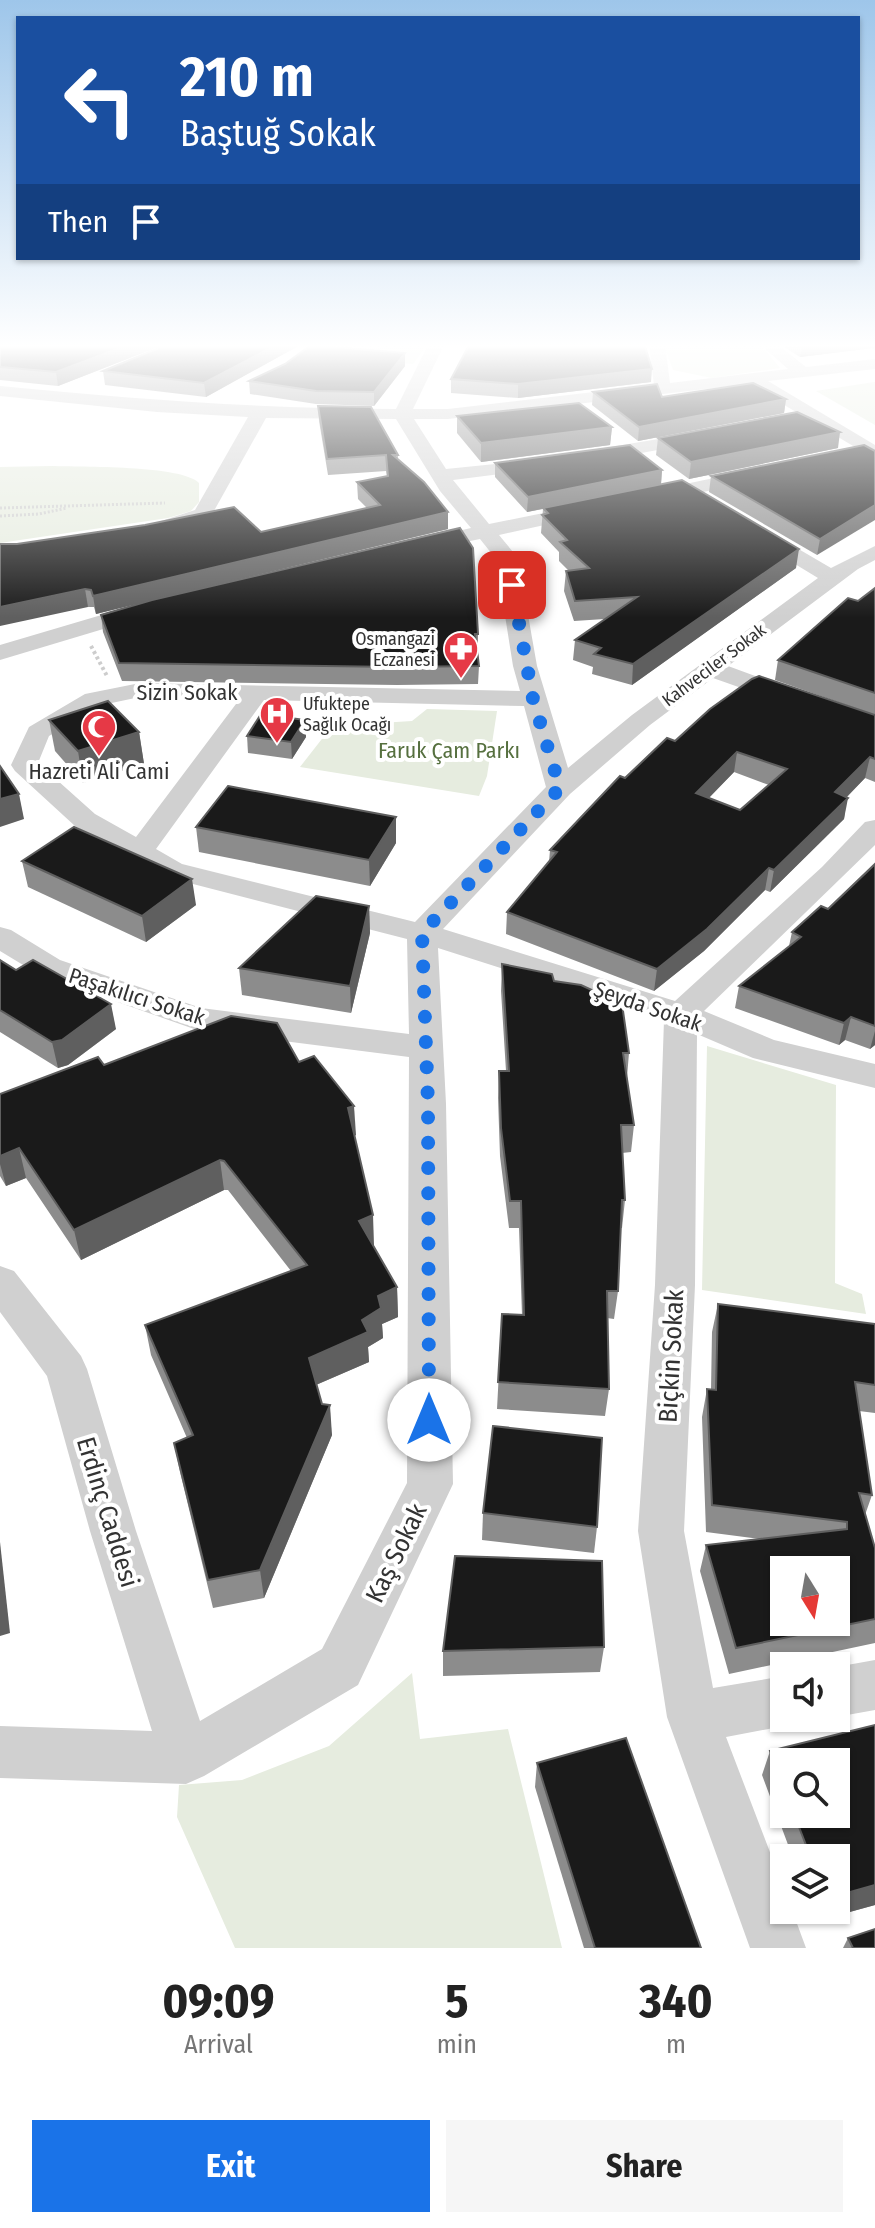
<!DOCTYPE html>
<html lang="en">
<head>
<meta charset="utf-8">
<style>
	:root { --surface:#fff; --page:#f6f6f6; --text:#222; --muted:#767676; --accent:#1a73e8 }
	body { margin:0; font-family:"Fira Sans Condensed",sans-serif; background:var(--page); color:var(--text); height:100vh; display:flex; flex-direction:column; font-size:30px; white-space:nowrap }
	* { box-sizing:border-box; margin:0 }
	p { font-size:26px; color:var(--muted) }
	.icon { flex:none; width:44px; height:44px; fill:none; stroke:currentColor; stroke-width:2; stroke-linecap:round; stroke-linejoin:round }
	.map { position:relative; height:1948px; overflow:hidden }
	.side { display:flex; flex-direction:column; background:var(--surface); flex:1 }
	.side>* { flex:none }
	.top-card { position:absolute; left:16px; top:16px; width:844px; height:244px; border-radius:0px; box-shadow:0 2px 6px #0004; background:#1a4fa0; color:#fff; overflow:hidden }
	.needle { width:52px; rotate:169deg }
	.fabs { position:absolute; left:770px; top:1556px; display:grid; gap:16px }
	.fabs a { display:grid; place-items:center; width:80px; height:80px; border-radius:0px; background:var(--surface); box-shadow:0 2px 6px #0004; font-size:40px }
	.pin { position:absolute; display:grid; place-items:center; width:68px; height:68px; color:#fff; margin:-34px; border-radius:16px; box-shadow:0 4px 12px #0006 }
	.me { position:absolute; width:88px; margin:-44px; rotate:0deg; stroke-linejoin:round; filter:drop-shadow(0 0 6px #0008) }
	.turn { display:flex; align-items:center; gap:28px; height:168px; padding:0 32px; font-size:36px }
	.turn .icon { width:104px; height:104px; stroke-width:2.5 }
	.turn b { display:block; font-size:56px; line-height:68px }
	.then { display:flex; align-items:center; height:76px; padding:0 32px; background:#0003; gap:16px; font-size:30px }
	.eta { display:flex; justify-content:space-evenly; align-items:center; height:136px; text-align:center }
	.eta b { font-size:48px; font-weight:700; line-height:56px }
	.primary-button { display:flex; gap:16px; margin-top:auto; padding:16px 32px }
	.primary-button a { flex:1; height:92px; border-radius:0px; background:var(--accent); color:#fff; font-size:32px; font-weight:700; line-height:92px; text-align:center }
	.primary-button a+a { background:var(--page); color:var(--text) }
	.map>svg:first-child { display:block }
</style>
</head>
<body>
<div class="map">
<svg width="875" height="1948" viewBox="0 0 875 1948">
	<rect width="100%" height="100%" fill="#fff"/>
	<g fill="#e6ecdf">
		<polygon points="322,345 427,345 413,364 309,356"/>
		<polygon points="664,345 761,345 780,368 712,378 673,370"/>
		<polygon points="875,382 875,425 816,391 874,382"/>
		<path d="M 52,466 C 80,467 182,465 199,483 L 199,502 L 191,511 L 168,518 L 0,543 L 0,467 Z"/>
		<polygon points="427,709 497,711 487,776 479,796 300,767 332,726 412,721"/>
		<polygon points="707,1046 836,1085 835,1283 862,1294 866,1314 702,1290"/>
		<polygon points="412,1673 420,1739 508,1729 562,1948 235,1948 177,1817 179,1785 242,1780 329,1746"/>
	</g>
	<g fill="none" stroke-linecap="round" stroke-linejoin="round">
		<g stroke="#cdcdcd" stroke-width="3" stroke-dasharray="2 2" stroke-linecap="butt">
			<polyline points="0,508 165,503"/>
			<polyline points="0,516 39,514 67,508"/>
		</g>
		<polyline stroke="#cdcdcd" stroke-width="4" stroke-dasharray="3 3" stroke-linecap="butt" points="91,646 107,676"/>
		<g fill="#d0d0d0" fill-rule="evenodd">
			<path d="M 428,345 L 444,345 L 413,409 L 448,409 L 654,385 L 649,345 L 665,345 L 670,383 L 788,369 L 761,345 L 778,345 L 806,367 L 875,359 L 875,369 L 768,381 L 875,445 L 875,459 L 749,384 L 448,419 L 414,419 L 446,469 L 546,459 L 548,463 L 546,467 L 539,469 L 453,480 L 489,524 L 583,505 L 593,511 L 590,515 L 499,535 L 518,558 L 537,666 L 568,768 L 632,715 L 818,578 L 752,538 L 749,534 L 752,530 L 766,530 L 831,568 L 875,546 L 875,560 L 858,569 L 728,666 L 799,692 L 802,697 L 799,702 L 781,702 L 713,678 L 650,725 L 570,794 L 443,929 L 675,1001 L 822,867 L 865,822 L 875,820 L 875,845 L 704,1011 L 774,1040 L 875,1064 L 875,1088 L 753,1058 L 697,1034 L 695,1285 L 684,1531 L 713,1688 L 784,1676 L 784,1718 L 802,1718 L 784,1726 L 726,1737 L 784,1889 L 784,1910 L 792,1910 L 806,1948 L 750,1948 L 667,1717 L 638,1531 L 655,1285 L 664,1020 L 438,948 L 446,1104 L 453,1484 L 358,1685 L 204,1776 L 186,1784 L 0,1778 L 0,1726 L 152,1731 L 90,1531 L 47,1376 L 0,1312 L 0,1266 L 14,1271 L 81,1356 L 87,1369 L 136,1531 L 200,1721 L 322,1649 L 407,1483 L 409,1057 L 197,1030 L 38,974 L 0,951 L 0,927 L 11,930 L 60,960 L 201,1008 L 409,1034 L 407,939 L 162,876 L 75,826 L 15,771 L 11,765 L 29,727 L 85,694 L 140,683 L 520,691 L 513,666 L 496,559 L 480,539 L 421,551 L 410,545 L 414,541 L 471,528 L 440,491 L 396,419 L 266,418 L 210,518 L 165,532 L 155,526 L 158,522 L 195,510 L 248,417 L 157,412 L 0,396 L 0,386 C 132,399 263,409 396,409 ZM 140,697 L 239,700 L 136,837 L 95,814 L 38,763 L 49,736 L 102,705 ZM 264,700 L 524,706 L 546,787 L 415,922 L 182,864 L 156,849 Z"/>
			<polygon points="701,432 707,433 710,437 707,441 592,462 583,456 592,450"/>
			<polygon points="752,470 759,472 762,476 759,480 652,503 642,497 652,491"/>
			<polygon points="142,603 150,605 153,610 150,615 0,660 0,645"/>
			<polygon points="875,1660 875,1710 836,1717 836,1667"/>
		</g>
	</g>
	<g fill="#8c8c8c" fill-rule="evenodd">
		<polygon points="0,345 163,345 58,386 0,380"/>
		<polygon points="166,345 300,345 206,397 105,385 103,371"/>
		<polygon points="781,345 875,345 875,350 873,348 800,357"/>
		<polygon points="405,366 374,406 316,404 250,394 249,381"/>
		<polygon points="451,379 651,382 518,398 451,393"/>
		<polygon points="593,392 662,397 786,399 784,413 638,441 592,405"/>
		<polygon points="318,406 398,455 398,459 448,512 448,529 198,589 478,634 478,651 477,651 479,666 478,684 397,685 122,681 103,632 101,615 146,601 96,614 94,607 88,607 17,544 261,532 367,508 358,499 357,482 387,477 386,471 328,475 319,421"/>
		<polygon points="457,416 612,427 610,445 481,462 457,433"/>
		<polygon points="658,438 838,448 689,479 656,455"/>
		<polygon points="864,445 817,555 709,492 711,476"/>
		<polygon points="495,463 662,470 661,484 796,568 632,685 592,674 593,667 573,660 575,640 605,619 574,621 564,591 566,571 569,571 559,561 559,552 541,533 543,509 527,512 495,477"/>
		<polygon points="875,588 875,715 775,680 778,660"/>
		<path d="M 875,715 L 875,782 L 865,778 L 847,797 L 844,819 L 770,892 L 765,890 L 704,951 L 654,991 L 506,934 L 507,912 L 549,862 L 550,850 L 625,778 L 675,741 ZM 734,772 L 769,785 L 740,810 L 709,798 Z"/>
		<polygon points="49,720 139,732 144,764 83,783 55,751"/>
		<polygon points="305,720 306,737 292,759 248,753 247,736"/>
		<polygon points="196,827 396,843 370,886 199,852"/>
		<polygon points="22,861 196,905 146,942 28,887"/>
		<polygon points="875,864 875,1045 870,1049 845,1040 839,1045 735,1008 739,986 789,946 792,932 828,909"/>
		<polygon points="369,906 370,933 351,1013 242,995 239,968"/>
		<polygon points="0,960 116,1029 68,1065 58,1068 0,1032"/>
		<polygon points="502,964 554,981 629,1053 627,1077 634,1125 631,1152 622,1153 625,1200 622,1228 620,1228 618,1291 614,1319 607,1318 609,1389 605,1416 497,1409 502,1314 522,1315 519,1228 509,1228 500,1156 498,1098 499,1071 506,1071 501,991"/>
		<polygon points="299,1062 356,1135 354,1136 373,1245 397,1287 398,1317 382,1324 383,1338 368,1347 369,1362 316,1385 332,1435 264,1598 213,1608 180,1472 174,1443 187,1438 151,1355 145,1325 291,1271 228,1190 224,1190 81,1260 26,1178 6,1186 0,1176 0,1094 104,1065"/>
		<polygon points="718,1304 875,1324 875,1413 859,1411 872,1495 865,1515 875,1548 875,1643 729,1674 700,1571 706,1545 760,1539 706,1532 702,1417 707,1389 711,1390 712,1332"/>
		<polygon points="483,1513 597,1527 594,1553 482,1540"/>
		<polygon points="604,1647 600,1672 443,1676 443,1651"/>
		<path d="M 875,1725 L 875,1905 L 817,1921 L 813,1910 L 836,1910 L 836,1858 L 793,1858 L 762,1775 L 770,1751 ZM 784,1762 L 836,1762 L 836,1814 L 784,1814 Z"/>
		<polygon points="537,1763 701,1948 584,1948 535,1787"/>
		<polygon points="848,1938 875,1948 843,1948"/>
	</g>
	<g fill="#5f5f5f">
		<polygon points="128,345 163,345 58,386 56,372"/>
		<polygon points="276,345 300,345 206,397 204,383"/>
		<polygon points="819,345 874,345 873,348 800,357 802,347"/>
		<polygon points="405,353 405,366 374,406 374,392"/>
		<polygon points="652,369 651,382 518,398 518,384"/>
		<polygon points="786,399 784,413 638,441 639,427"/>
		<polygon points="612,427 610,445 481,462 481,443"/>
		<polygon points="840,432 838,448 689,479 691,462"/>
		<polygon points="662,470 661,484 527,512 528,497"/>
		<polygon points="875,505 875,520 817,555 820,539"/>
		<polygon points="448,512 448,529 96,614 93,596"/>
		<polygon points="799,549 796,568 632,685 633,664"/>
		<polygon points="85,589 88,607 0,626 0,607"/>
		<polygon points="305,720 306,737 292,759 291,742"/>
		<polygon points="139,732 144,764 83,783 78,751"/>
		<polygon points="737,752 734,772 693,814 696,793"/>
		<polygon points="870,757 865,778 830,814 835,792"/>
		<polygon points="19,794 24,819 0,827 0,799"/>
		<polygon points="848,798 844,819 770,892 774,870"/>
		<polygon points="396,817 396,843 370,886 369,860"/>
		<polygon points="769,868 765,890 704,951 654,991 657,969"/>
		<polygon points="192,879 196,905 146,942 142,916"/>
		<polygon points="369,906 370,933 351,1013 350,986"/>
		<polygon points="111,1004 116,1029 68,1065 58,1068 52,1042"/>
		<polygon points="851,1017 845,1040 839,1045 844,1023"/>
		<polygon points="875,1031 875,1045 870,1049"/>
		<polygon points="354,1106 356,1135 349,1138 348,1108"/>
		<polygon points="19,1148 26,1178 6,1186 0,1164 0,1156"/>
		<polygon points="220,1160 224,1190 81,1260 74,1230"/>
		<polygon points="373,1215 374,1245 361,1251 359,1221"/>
		<polygon points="397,1287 398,1317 382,1324 383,1338 368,1347 369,1362 311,1387 309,1358 362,1320 378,1296"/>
		<polygon points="330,1405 332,1435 264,1598 260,1570"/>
		<polygon points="0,1542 10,1633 0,1636"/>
		<polygon points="875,1885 875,1905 817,1921 822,1910 836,1910 836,1896"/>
	</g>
	<g fill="#1a1a1a" stroke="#5f5f5f" stroke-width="2" fill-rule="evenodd">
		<polygon points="0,345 128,345 56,372 0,367"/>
		<polygon points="166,345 276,345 204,383 103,371"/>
		<polygon points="311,345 405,353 374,392 316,391 249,381 285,364"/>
		<polygon points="469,345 641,345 645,346 652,369 518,384 451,379"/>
		<polygon points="798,345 819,345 802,347"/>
		<polygon points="753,383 786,399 639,427 593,392 657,384 662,397"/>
		<polygon points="579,403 612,427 481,443 457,416"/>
		<polygon points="318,406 371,407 398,455 393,455 424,482 448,512 93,596 91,590 85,589 0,607 0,544 17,544 145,525 234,507 261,532 380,505 357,482 388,476 386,455 327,459"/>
		<polygon points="797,412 840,432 691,462 658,438"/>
		<polygon points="630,445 662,470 528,497 495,463"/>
		<polygon points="864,445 875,451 875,505 820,539 711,476"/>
		<polygon points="682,480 799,549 633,664 594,654 601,648 575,640 637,597 575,601 566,571 589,568 560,542 567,540 542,515 548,513 543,508"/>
		<polygon points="460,528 473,548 478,634 475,634 479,666 396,667 119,663 101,615 152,600"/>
		<polygon points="875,588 875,693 778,660 848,598 858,601"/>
		<path d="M 759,676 L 875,715 L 875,759 L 870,757 L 835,792 L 848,798 L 774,870 L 769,868 L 707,929 L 657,969 L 507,912 L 557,852 L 550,850 L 620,776 L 625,778 L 667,738 L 675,741 L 710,709 L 752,679 ZM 737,752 L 787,769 L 740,810 L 696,793 Z"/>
		<polygon points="108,701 139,732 78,751 49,720"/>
		<polygon points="261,714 305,720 291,742 247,736"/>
		<polygon points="0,766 19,794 0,799"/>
		<polygon points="228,786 396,817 369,860 196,827"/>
		<polygon points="74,827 192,879 142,916 22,861"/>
		<polygon points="875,864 875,1026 851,1017 844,1023 739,986 801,937 792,932 821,906 828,909"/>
		<polygon points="316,896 369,906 350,986 239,968"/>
		<polygon points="0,960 16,970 33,960 111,1004 62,1040 52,1042 0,1010"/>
		<polygon points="502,964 552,974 554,981 581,985 622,1004 629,1053 623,1053 634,1125 621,1125 625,1200 622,1200 618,1291 607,1291 609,1389 498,1382 502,1314 524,1315 521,1201 510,1201 501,1128 499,1071 509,1071"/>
		<polygon points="231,1016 277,1023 299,1062 314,1056 354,1106 348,1108 373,1215 359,1221 397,1287 378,1296 381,1308 362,1320 368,1332 309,1358 322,1404 330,1405 260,1570 208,1580 174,1443 193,1435 145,1325 307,1265 224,1161 220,1160 74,1230 19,1148 0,1156 0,1094 98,1057 104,1065"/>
		<path d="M 718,1304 L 875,1324 L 875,1385 L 855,1382 L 872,1495 L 859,1493 L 875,1548 L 875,1619 L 736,1648 L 706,1545 L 847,1529 L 847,1522 L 712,1505 L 707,1389 L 716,1390 ZM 784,1570 L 836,1570 L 836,1622 L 784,1622 Z"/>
		<polygon points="493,1426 602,1438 597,1527 483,1513"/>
		<polygon points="455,1556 602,1561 604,1647 443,1651"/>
		<polygon points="875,1725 875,1885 836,1896 836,1858 811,1858 794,1814 836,1814 836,1762 784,1762 784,1788 770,1751"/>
		<polygon points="626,1738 701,1948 595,1948 537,1763"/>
		<polygon points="875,1929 875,1948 853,1948 848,1938"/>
	</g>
	<linearGradient id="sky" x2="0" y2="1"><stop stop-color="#9ec6ea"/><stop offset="0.56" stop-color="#fff"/><stop offset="1" stop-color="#fff" stop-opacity="0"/></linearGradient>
	<rect width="875" height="618" fill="url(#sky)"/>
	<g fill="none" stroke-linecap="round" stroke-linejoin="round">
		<polyline stroke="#1a73e8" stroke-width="14" stroke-dasharray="0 25.2" points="429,1420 428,1104 422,933 560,788 533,699 512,585"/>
	</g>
	<defs>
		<symbol id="pharmacy-pin" viewBox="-11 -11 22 30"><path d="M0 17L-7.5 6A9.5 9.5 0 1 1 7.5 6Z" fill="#e63946" stroke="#fff"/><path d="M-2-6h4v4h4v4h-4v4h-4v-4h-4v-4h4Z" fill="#fff"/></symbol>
		<symbol id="hospital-pin" viewBox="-11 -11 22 30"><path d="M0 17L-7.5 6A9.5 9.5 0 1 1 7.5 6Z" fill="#e63946" stroke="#fff"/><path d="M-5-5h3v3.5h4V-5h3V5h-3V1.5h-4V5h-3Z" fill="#fff"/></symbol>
		<symbol id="mosque-pin" viewBox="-11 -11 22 30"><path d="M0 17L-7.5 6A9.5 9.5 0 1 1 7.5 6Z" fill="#e63946" stroke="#fff"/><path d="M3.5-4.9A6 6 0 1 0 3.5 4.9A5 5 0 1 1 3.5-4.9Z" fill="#fff"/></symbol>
	</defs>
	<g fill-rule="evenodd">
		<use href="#pharmacy-pin" x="441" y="629" width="40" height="54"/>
		<use href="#hospital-pin" x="257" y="694" width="40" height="54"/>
		<use href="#mosque-pin" x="79" y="707" width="40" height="54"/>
	</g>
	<g text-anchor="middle" stroke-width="8" stroke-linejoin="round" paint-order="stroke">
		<g font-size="18" fill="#333" stroke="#fff" text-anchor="end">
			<text x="435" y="645">Osmangazi<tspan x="435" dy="21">Eczanesi</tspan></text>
			<text x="303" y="710" text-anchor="start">Ufuktepe<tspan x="303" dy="21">Sağlık Ocağı</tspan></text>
		</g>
		<g font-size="18" fill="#333" stroke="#fff">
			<text transform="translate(714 665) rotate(-37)" y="6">Kahveciler Sokak</text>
		</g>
		<g font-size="22" fill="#333" stroke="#fff">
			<text x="187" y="700">Sizin Sokak</text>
			<text transform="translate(137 996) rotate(18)" y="8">Paşakılıcı Sokak</text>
			<text transform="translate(648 1006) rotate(19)" y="8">Şeyda Sokak</text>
		</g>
		<g font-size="22" fill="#56703f" stroke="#fff">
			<text x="449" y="758">Faruk Çam Parkı</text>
		</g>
		<g font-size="22" fill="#333" stroke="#fff">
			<text x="99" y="779">Hazreti Ali Cami</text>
		</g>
		<g font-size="26" fill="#333" stroke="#fff">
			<text transform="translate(671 1356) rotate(-87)" y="9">Biçkin Sokak</text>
			<text transform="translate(108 1512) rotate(73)" y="9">Erdinç Caddesi</text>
			<text transform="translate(396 1553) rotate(-64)" y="9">Kaş Sokak</text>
		</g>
	</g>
</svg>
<div class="fabs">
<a><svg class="needle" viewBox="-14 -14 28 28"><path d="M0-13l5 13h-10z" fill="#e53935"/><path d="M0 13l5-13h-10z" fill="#767676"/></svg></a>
<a><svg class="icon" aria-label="sound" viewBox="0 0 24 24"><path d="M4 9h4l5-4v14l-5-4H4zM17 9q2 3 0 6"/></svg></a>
<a><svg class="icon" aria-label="search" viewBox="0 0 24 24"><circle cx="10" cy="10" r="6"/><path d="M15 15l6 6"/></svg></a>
<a><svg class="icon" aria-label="layers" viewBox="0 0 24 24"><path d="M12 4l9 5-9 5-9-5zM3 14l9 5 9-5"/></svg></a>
</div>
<div class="pin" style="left:512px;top:585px;background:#d93025"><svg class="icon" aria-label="arrive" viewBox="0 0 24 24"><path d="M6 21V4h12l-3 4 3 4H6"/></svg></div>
<svg class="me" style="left:429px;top:1420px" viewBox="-20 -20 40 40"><circle r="19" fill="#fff"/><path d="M0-13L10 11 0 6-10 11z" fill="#1a73e8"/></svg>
<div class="top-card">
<div class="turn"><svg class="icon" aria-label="left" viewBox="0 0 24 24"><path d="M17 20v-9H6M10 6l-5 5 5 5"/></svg><div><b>210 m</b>Baştuğ Sokak</div></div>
<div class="then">Then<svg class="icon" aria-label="arrive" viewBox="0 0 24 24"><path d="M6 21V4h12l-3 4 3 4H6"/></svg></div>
</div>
</div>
<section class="side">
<div class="eta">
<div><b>09:09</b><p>Arrival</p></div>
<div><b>5</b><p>min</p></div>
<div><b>340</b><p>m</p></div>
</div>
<div class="primary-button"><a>Exit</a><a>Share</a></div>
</section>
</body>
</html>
